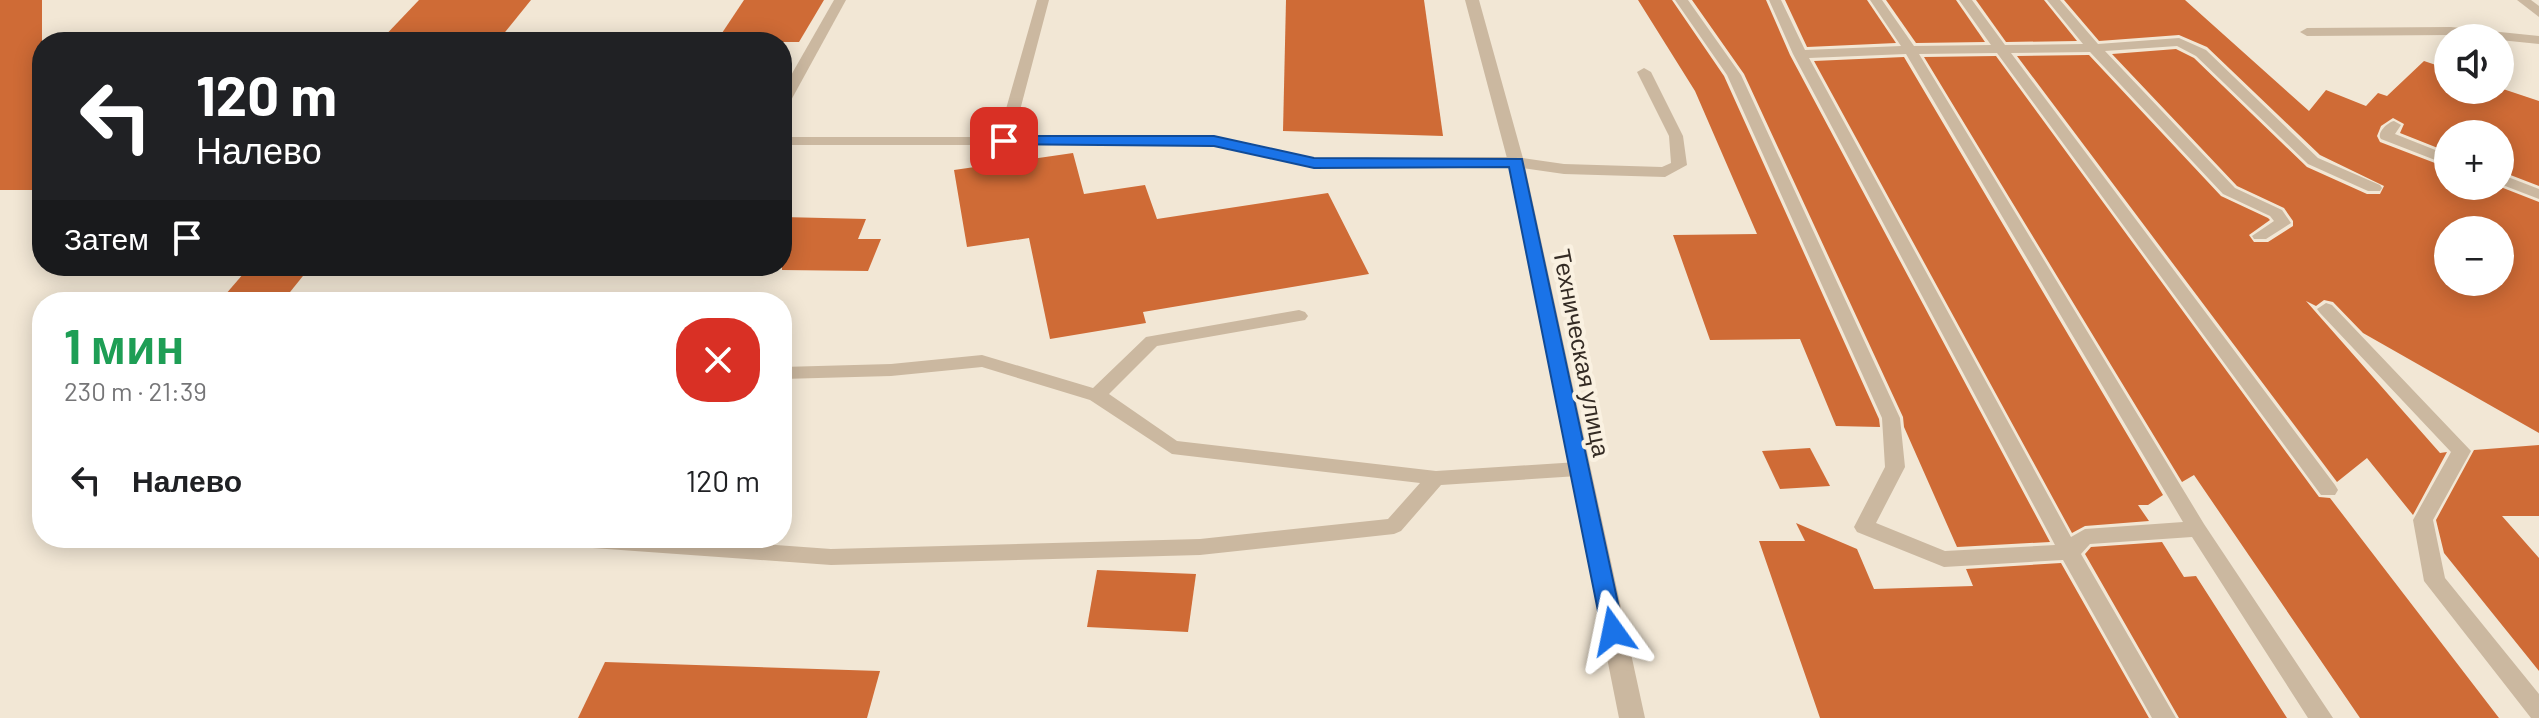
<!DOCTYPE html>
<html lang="ru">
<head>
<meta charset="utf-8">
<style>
	:root { --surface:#fff; --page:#f2f2f2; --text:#202124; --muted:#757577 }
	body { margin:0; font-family:Barlow,sans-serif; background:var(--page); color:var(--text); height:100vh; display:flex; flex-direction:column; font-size:30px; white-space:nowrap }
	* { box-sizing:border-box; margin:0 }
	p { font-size:26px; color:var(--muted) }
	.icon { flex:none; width:44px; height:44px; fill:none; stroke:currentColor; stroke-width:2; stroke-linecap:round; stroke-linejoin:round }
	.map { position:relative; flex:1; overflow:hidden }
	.panel { position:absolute; left:32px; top:292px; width:760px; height:256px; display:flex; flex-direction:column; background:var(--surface); border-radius:32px; box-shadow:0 4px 20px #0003 }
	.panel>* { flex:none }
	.top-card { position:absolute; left:32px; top:32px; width:760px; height:244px; border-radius:32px; box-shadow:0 4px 20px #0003; background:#202124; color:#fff; overflow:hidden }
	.controls { position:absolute; left:2434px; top:24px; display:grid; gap:16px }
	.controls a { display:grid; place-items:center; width:80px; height:80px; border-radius:50%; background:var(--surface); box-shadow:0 4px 20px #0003; font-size:40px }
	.pin { position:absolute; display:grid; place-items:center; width:68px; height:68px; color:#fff; margin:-34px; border-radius:16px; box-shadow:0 4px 12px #0006 }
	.me { position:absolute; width:88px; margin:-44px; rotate:348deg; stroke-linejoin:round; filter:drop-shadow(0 0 6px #0008) }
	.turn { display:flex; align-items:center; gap:28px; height:168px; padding:0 32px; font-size:36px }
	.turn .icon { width:104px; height:104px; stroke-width:2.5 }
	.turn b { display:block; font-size:56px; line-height:68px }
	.then { display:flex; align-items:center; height:76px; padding:0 32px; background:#0003; gap:16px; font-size:30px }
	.round { display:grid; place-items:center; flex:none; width:84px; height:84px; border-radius:32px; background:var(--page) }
	.overview { display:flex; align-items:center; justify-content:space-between; height:136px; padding:0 32px }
	h1 { font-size:48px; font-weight:700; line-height:60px; color:#1e9e55 }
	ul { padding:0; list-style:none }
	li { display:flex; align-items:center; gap:24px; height:104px; padding:0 32px }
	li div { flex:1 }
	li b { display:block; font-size:30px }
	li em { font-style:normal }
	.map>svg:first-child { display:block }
</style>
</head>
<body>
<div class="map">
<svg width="2539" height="718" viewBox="0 0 2539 718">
	<rect width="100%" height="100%" fill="#f2e7d5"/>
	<g fill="#cf6b36" fill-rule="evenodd">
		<rect x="0" y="0" width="42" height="190"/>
		<polygon points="419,0 531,0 497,42 379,42"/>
		<polygon points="744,0 824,0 799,42 716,42"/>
		<polygon points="1286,0 1424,0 1443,136 1283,131"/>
		<polygon points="1638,0 1672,0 1724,76 1879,419 1880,427 1836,426 1800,339 1710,340 1673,235 1757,234 1695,91"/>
		<polygon points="1692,0 1766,0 1790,55 2050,542 1957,547 1904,427 1903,417 1744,74"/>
		<polygon points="1785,0 1867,0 1896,43 1807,47"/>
		<polygon points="1886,0 1956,0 1985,42 1916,43"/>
		<polygon points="1976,0 2044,0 2077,41 2006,42"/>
		<path d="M 2064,0 L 2185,0 L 2309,111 L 2326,90 L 2366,106 L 2378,93 L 2387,96 L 2424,61 L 2448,69 L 2448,90 L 2500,88 L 2539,101 L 2539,186 L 2500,171 L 2500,134 L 2448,134 L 2448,152 L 2400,133 L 2404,124 L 2393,118 L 2381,126 L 2377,136 L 2380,142 L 2448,168 L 2448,186 L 2498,186 L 2539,202 L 2539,433 L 2363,333 L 2333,302 L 2324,300 L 2316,306 L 2306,301 L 2440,453 L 2447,452 L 2413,515 L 2367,458 L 2337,482 L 2017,56 L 2089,55 L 2221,196 L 2268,218 L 2270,220 L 2249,235 L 2254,242 L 2268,242 L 2293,226 L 2293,221 L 2284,208 L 2237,186 L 2112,54 L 2176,49 L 2194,58 L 2307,167 L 2367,194 L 2380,194 L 2384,186 L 2320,155 L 2207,47 L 2179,35 L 2099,41 ZM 2448,230 L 2500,230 L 2500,282 L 2448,282 Z"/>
		<polygon points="1996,56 2319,497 2330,498 2499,718 2360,718 2194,475 2182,482 1924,57"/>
		<polygon points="1904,57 2163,495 2148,505 2138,505 2149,521 2085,526 2072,533 1814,61"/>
		<polygon points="1073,153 1084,194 1145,185 1157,219 1328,193 1369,274 1143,312 1146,323 1050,339 1029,238 967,247 954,170"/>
		<polygon points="782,217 866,219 858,239 881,239 868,271 782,270"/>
		<polygon points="250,266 311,266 282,302 219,302"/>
		<polygon points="2539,445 2539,516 2502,516 2539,558 2539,671 2444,553 2436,520 2474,450"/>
		<polygon points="1810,448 1830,486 1780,489 1762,451"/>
		<polygon points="1796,523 1857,549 1874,589 1973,586 1966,569 2061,563 2149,718 1820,718 1759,541 1805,541"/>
		<polygon points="2162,542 2184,577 2196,576 2287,718 2179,718 2085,554 2091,547"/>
		<polygon points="1097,570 1196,574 1188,632 1087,627"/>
		<polygon points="605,662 880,671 867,718 578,718"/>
	</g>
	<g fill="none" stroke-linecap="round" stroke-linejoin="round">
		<g fill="#cbb8a0" fill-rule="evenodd">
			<polygon points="834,0 846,0 789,104 782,108 782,91"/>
			<polygon points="1037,0 1049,0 1013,137 1214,137 1314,158 1516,157 1564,164 1662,167 1671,163 1669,136 1637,72 1644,68 1651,72 1683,136 1687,165 1665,177 1564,174 1516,167 1314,168 1214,145 782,145 782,137 998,137"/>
			<path d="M 1675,0 L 1688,0 L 1741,75 L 1900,418 L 1905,467 L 1876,523 L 1945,551 L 2055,545 L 1793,54 L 1769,0 L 1781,0 L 1805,50 L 1901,46 L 1870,0 L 1882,0 L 1914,46 L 1991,45 L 1959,0 L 1972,0 L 2005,45 L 2083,44 L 2047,0 L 2060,0 L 2098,44 L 2179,38 L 2206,50 L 2318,158 L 2380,185 L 2382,188 L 2380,191 L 2368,191 L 2308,164 L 2196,56 L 2177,46 L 2105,51 L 2235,188 L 2282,210 L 2291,223 L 2266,239 L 2254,239 L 2252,236 L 2274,221 L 2270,216 L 2223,194 L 2090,52 L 2011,53 L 2335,485 L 2338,490 L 2335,495 L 2321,495 L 1997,53 L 1919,54 L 2204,524 L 2333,718 L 2308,718 L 2192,537 L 2090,544 L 2081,554 L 2176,718 L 2152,718 L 2063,560 L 1944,567 L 1857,532 L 1854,527 L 1885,467 L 1882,418 L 1727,75 ZM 1906,54 L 2183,522 L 2085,529 L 2071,537 L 1809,58 Z"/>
			<polygon points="2517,0 2531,0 2539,6 2539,17"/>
			<polygon points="2451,27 2539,36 2539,44 2451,35 2307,36 2300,32 2307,28"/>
			<path d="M 2394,121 L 2401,125 L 2395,134 L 2448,155 L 2448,165 L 2381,139 C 2376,133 2388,122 2394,121 Z"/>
			<polygon points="2500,174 2539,189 2539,199 2500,184"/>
			<polygon points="2326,303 2332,305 2471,451 2433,520 2445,578 2539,694 2539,718 2531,718 2424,581 2413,520 2451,452 2320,313 2317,309"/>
			<polygon points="1299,310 1305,312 1308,316 1305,320 1157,346 1109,394 1177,441 1436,471 1578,462 1585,464 1588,469 1585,474 1578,476 1441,485 1401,531 1394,534 1200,555 831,565 565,546 558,544 555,538 676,538 831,549 1200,539 1388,519 1420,483 1172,454 1090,400 982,367 891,376 782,379 782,367 891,364 982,355 1093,388 1146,337"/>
		</g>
		<polygon fill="#cbb8a0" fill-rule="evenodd" points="1465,0 1479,0 1524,162 1645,718 1619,718 1508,162"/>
	</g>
	<polygon fill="#1a73e8" stroke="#114b97" stroke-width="2" points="1004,136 1214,136 1314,158 1522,159 1624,631 1621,637 1613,640 1605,637 1602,631 1509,167 1314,168 1214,146 999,144 999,137"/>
	<g text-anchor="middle" stroke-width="8" stroke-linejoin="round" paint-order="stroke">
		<g font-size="24" fill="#342b24" stroke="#faf1e1">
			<text transform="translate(1581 353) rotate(79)" y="8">Техническая улица</text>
		</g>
	</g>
</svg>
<div class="controls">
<a><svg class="icon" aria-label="sound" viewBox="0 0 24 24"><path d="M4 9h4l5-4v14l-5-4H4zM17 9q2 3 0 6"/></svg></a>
<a>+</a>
<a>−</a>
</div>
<div class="pin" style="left:1004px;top:141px;background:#d93025"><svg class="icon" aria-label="arrive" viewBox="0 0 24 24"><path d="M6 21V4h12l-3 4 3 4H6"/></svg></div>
<svg class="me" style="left:1613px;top:631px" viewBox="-20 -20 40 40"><path d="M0-17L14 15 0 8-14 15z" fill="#1a73e8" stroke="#fff" stroke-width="4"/></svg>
<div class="top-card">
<div class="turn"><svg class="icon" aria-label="left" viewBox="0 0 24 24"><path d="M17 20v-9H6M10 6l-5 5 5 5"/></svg><div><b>120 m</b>Налево</div></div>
<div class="then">Затем<svg class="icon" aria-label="arrive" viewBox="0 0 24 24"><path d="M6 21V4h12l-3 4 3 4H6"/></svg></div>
</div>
<section class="panel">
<div class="overview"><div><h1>1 мин</h1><p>230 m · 21:39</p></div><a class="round" style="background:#d93025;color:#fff"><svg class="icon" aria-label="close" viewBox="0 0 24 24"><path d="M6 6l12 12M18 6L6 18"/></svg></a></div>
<ul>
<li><svg class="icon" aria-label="left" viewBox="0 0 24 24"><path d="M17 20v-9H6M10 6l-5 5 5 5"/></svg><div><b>Налево</b></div><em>120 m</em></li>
</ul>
</section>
</div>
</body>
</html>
